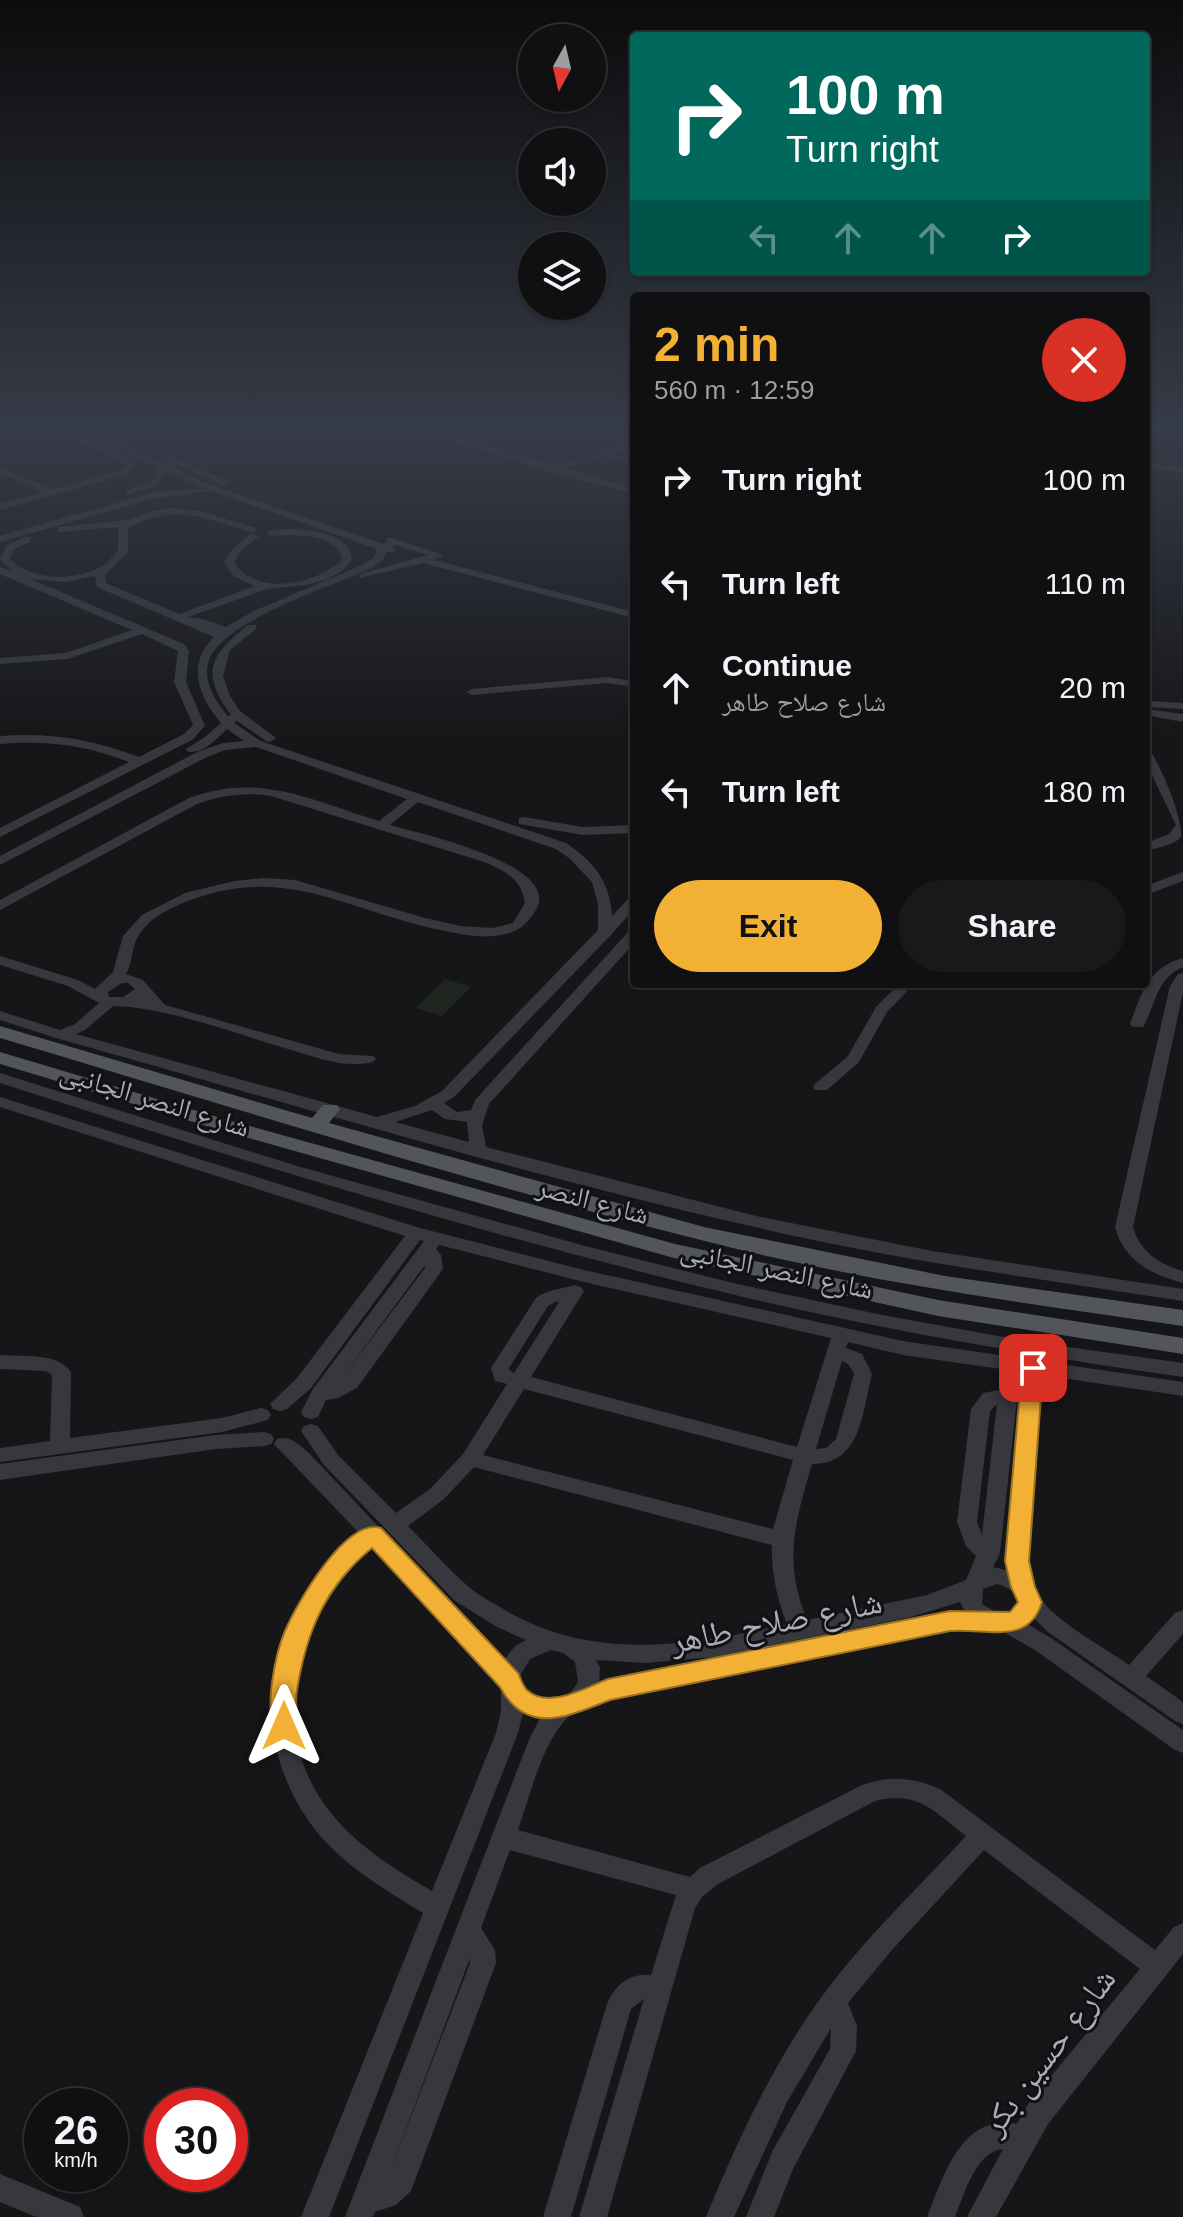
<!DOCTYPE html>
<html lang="en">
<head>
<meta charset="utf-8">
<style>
	:root { --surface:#101012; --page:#19191b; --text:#f1f3f6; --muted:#9c9d9f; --line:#303032; --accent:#f2b134 }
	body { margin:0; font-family:Arial,"Noto Naskh Arabic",sans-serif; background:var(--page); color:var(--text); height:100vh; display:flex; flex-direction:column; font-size:30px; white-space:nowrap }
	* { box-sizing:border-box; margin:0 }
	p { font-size:26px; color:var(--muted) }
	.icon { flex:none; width:44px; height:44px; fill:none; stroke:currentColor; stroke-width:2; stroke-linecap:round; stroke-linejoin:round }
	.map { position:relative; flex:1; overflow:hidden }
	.drawer { position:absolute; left:630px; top:292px; width:520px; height:696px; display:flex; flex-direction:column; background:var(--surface); border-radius:8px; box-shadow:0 2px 6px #0004,0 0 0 2px var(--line) }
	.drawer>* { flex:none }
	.top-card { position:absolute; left:630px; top:32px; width:520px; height:244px; border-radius:8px; box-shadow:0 2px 6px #0004,0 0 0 2px var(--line); background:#00695c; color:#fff; overflow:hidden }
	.needle { width:52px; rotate:188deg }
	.fabs { position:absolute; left:518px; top:24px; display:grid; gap:16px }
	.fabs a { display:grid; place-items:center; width:88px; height:88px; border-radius:50%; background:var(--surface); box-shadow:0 2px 6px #0004,0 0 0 2px var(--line); font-size:40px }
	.speed { position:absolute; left:24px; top:2088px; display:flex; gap:16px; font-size:40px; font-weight:700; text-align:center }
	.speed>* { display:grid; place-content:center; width:104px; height:104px; border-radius:50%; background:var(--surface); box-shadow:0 2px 6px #0004,0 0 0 2px var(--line); line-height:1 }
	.speed small { font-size:20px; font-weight:400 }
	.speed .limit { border:12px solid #d22; background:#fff; color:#111 }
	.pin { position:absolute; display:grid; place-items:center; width:68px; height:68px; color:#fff; margin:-34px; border-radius:16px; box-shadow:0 4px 12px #0006 }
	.me { position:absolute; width:88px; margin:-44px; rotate:0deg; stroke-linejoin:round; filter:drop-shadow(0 0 6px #0008) }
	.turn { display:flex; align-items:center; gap:28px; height:168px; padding:0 24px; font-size:36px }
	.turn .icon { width:104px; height:104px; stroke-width:2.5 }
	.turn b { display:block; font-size:56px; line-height:68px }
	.lanes { display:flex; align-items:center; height:76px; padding:0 24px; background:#0003; justify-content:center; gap:40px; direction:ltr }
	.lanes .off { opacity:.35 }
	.round { display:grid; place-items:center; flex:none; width:84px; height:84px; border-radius:42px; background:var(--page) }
	.head { display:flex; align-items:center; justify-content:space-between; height:136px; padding:0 24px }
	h1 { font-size:48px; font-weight:700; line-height:60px; color:var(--accent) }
	.primary-button { display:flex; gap:16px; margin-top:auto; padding:16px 24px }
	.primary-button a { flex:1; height:92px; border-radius:48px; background:var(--accent); color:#111; font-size:32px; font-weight:700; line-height:92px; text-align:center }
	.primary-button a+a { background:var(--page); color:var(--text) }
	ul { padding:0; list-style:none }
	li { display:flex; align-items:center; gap:24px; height:104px; padding:0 24px }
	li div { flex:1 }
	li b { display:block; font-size:30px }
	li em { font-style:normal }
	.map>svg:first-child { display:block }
</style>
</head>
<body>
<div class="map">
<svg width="1183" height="2217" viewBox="0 0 1183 2217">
	<rect width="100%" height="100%" fill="#161618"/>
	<polygon fill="#1e261f" points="445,979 471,987 442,1016 416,1008"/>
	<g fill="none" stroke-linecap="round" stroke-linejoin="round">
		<g fill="#37383d" fill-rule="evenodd">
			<path d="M 45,430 C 77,432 113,444 137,465 L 128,474 L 0,510 L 0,504 L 44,492 L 0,473 L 0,467 L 53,489 L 122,470 L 127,465 C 86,439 48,431 0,439 L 0,433 Z"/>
			<path d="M 83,430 L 94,430 L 165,464 L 170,462 L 160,456 L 167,454 L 232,483 L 224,485 L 177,465 L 172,467 L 203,482 L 383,544 L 387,542 L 386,538 L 392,538 L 444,555 L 434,560 L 634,612 L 634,618 L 423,563 L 360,578 L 360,574 L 428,555 L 396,545 L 392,547 L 395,550 L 393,552 L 386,552 L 383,560 L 370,569 C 331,586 223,621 209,660 C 202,680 215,701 228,716 L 231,715 C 199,672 211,655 248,625 L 256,625 L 256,629 L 230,650 L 223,676 L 230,696 L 240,711 L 276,738 L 270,742 L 266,741 L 237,721 L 234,723 L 261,741 L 566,843 C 594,862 610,881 612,916 L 629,898 L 634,897 L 634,909 L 610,936 L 454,1097 L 444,1103 L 457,1112 L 471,1110 L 475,1100 L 629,931 L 634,930 L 634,943 L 489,1104 L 482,1125 L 486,1147 L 756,1216 L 932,1251 L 1183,1289 L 1183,1301 C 1040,1279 896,1260 755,1227 C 520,1174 288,1103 56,1038 L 0,1020 L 0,1011 L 60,1030 L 75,1024 L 99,1003 L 68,986 L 0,965 L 0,956 L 78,980 L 95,989 L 113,972 L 123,936 L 142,915 L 185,893 L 234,881 L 265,878 L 295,880 L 425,918 L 460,926 L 493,928 L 513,923 L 525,903 C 522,878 502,869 481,861 L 271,796 C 245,792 222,795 197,804 L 0,910 L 0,900 L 189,798 C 259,772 311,800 379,821 L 407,799 L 256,747 L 225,750 L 207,757 L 0,865 L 0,856 L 199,751 L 223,743 L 244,741 L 227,729 C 216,740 204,753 188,752 L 186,749 L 205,737 L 221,723 C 198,696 186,665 214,637 L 97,587 L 95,576 L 65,582 L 30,579 L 184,644 L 189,651 L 186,682 L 205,726 L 192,740 L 0,837 L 0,828 L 129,762 C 86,745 46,740 0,744 L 0,736 C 49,732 93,739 139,757 L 184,734 L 193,725 L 174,682 L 178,651 L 142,634 L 67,659 L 0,664 L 0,658 L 66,653 L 132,630 L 0,574 L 0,567 L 12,571 L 0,559 L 6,546 L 25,537 L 31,537 L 31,541 L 13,550 L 10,559 C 31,581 73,581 99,568 C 106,564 112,557 118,551 L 118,527 L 61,532 L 58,531 L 58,527 L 128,520 L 151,511 L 171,508 L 204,512 L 256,528 L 256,532 L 253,533 C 208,519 173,502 128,528 L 128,552 L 105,575 L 106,583 L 179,614 L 255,586 L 233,576 L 224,562 L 233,548 L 251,534 L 259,536 L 240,552 L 234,562 C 255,597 319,585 343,558 C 331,532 295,535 271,536 L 268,535 L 268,531 C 292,527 350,528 352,560 L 343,570 L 328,579 L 307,585 L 267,589 L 188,617 L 203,619 L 226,627 L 254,611 L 362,565 L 374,557 L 377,549 L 212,491 L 156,498 L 0,542 L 0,536 L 155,492 L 204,489 L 166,471 L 154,487 L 126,495 L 126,491 L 152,480 L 158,468 ZM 418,802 L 556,849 L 569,858 L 592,882 L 598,904 L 598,930 L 442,1091 L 415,1106 L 377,1117 L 76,1034 L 85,1030 L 113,1006 C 172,1008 232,1033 288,1049 C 316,1057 344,1069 373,1062 L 376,1059 L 373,1056 L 339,1054 L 165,1005 L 143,980 L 126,974 C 133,962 131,947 139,935 C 149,918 170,908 188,901 C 283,864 345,909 435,929 C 454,933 475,938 495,936 C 515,933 523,929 534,913 C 569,865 417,833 390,825 ZM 122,983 L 128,983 L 135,989 L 123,997 L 109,997 L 108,992 ZM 432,1110 L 445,1119 L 467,1122 L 469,1142 L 395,1122 Z"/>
			<polygon points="416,430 430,430 554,465 592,456 634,439 634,445 611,454 634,459 634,465 608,459 607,456 564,468 634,488 634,494 551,472"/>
			<polygon points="1146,462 1183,467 1183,473 1146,468"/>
			<polygon points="607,677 634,681 634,687 607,683 472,695 466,692 472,689"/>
			<polygon points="1146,701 1183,703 1183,709 1148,707"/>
			<polygon points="1146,709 1183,714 1183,722 1146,715"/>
			<path d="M 1146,749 L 1150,750 C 1161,767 1183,817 1181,837 C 1175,845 1155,848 1146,851 L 1146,843 L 1169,834 L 1176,825 L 1146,763 Z"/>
			<polygon points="524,817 583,827 634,825 634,833 583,835 519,824 519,818"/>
			<polygon points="1183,872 1183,881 1146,895 1146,886"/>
			<path d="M 1183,958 L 1183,967 C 1156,979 1156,1004 1143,1027 L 1133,1027 L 1130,1024 C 1141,994 1149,967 1183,958 Z"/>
			<path d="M 1183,973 L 1183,992 L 1133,1227 C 1140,1252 1159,1264 1183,1271 L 1183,1283 C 1151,1274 1125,1262 1115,1227 L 1170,986 L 1178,974 Z"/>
			<polygon points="899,984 914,984 887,1012 859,1062 827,1090 815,1090 813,1087 815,1084 848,1056 876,1007"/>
			<path d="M 0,1073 L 297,1166 L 585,1246 L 733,1283 L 882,1315 L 1032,1342 L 1183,1363 L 1183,1377 C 1031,1355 880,1330 731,1294 C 484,1235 242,1161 0,1083 Z"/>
			<path d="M 0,1097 L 420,1228 L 584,1270 L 903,1341 L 1183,1382 L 1183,1396 L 1042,1375 C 1038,1418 1018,1563 1037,1594 C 1054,1621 1102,1646 1129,1665 L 1175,1613 L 1183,1610 L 1183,1634 L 1146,1676 L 1183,1702 L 1183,1724 L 1175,1721 L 1048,1632 L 1034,1618 L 1029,1625 L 1051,1638 L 1183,1730 L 1183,1753 L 1175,1750 L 1035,1650 L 1000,1630 L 950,1630 L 608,1699 C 596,1703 584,1706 574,1713 C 545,1731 529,1799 518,1830 L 690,1877 L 700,1868 L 860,1786 C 889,1775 911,1777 940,1789 L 1155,1950 L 1174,1927 L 1183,1923 L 1183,1954 L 1048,2124 L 996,2217 L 967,2217 L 1003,2149 C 976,2151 964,2195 955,2217 L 927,2217 C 944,2176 961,2113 1017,2124 L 1028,2104 L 1140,1969 L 984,1850 L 892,1950 L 848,2003 L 857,2026 L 856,2051 L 793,2169 L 774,2217 L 746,2217 L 773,2150 L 830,2049 L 831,2028 L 787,2102 L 734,2217 L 706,2217 C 738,2140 773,2063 823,1995 C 865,1938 918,1888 966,1836 C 935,1812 917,1790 875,1801 L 718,1884 L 702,1897 L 695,1908 L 607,2217 L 579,2217 L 644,1999 L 631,2009 L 571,2217 L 543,2217 L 607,2004 C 615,1985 629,1973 651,1975 L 676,1895 L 510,1850 L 481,1928 L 495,1950 L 496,1963 L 411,2191 L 396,2205 L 375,2212 L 373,2217 L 345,2217 L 528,1742 L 540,1718 L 523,1713 L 518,1733 L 329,2217 L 301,2217 L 423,1913 C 384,1889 341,1864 313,1827 C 238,1725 274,1614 360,1534 L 274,1444 L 277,1439 C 290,1435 299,1445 309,1453 L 504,1660 L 515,1646 L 526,1640 L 497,1627 L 455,1601 L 324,1465 L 301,1431 L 304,1426 L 311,1424 L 318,1426 L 338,1455 L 396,1513 L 430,1489 L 463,1454 L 507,1384 L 495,1381 L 491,1368 L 536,1298 C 548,1289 562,1289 575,1285 L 581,1287 L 584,1291 L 531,1377 L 797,1447 L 831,1338 L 584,1282 L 439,1245 L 436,1249 L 441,1255 L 443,1269 L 357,1388 L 338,1398 L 326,1400 L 318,1417 L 311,1419 L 304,1417 L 301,1412 L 313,1389 L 424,1241 L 420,1240 L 311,1388 L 287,1409 L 280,1411 L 273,1409 L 270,1404 L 297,1378 L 405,1236 L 0,1107 ZM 425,1265 L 425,1268 L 341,1379 ZM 555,1302 L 559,1302 L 514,1373 L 510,1371 L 509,1368 L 548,1306 ZM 848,1342 L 903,1355 L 1001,1369 L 999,1390 L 983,1393 L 971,1409 L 957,1522 L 966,1546 L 976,1556 L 966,1580 L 927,1595 L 807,1620 C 783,1561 795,1522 812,1464 C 862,1464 862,1412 872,1374 L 862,1354 L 846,1348 ZM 842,1361 L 848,1364 L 854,1374 L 836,1439 L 826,1448 L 816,1449 ZM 1020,1372 L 1023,1372 L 1007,1549 L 1010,1571 L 993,1567 L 999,1556 L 1001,1544 ZM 524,1389 L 793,1460 L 773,1529 L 483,1455 ZM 997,1404 L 982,1535 L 977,1522 L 990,1411 ZM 474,1467 L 772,1545 C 771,1572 777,1599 787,1624 C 689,1646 591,1663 500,1607 C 490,1601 478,1595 469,1587 C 447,1568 428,1546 408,1526 L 444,1499 ZM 372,1547 L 501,1689 L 501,1711 L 496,1733 L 432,1891 C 396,1870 358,1847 331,1813 C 261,1725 298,1618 372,1547 ZM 997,1584 C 1009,1587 1018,1593 1018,1606 L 1014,1612 L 994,1611 L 982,1604 L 983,1589 ZM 960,1602 L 965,1612 L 950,1612 L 599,1683 L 600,1668 L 596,1660 L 645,1663 L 713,1657 L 911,1617 ZM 551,1650 L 563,1653 L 575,1662 L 578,1681 C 568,1705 541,1703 523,1689 L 521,1674 L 530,1659 ZM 470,1958 L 470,1963 L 389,2174 Z"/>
			<path d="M 0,1355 C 22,1357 57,1352 71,1372 L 70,1438 L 222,1418 L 261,1408 L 268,1410 L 271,1415 L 268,1420 L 222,1432 L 0,1462 L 0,1448 L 50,1441 L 52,1375 L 46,1371 L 0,1369 Z"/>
			<polygon points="264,1432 271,1434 274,1439 271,1444 264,1446 216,1449 0,1480 0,1464 216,1435"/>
			<polygon points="0,2174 80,2207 84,2217 36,2217 0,2202"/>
		</g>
		<g fill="#53555c" fill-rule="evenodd">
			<path d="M 0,1026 L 312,1118 L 323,1105 L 337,1105 L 340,1109 L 329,1123 L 704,1227 L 945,1276 L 1183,1310 L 1183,1326 C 1021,1303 859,1281 701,1240 C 465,1181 232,1107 0,1038 Z"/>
			<polygon points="0,1052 224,1119 675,1244 938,1300 1183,1338 1183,1354 938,1316 674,1258 210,1127 0,1064"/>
		</g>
	</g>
	<linearGradient id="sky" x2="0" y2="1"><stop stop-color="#0c0c0d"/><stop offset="0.58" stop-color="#363c48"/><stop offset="1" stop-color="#363c48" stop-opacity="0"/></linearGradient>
	<rect width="1183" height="740" fill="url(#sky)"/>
	<path fill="#f2b134" stroke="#9d7322" stroke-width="2" d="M 1033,1361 L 1040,1363 L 1043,1368 L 1029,1561 L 1035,1587 L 1042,1602 C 1029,1646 987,1628 950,1631 L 610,1700 C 568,1716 527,1737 500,1687 L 372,1548 C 325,1586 306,1633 297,1690 C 294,1705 300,1720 294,1733 L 284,1737 L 275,1733 C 264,1710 275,1654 285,1631 C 297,1603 346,1517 381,1528 L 518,1673 C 520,1677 523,1686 527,1690 C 548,1710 587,1687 608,1679 L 950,1611 L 1010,1612 L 1018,1602 L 1011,1587 L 1005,1561 L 1022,1368 L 1025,1363 Z"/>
	<g text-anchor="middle" stroke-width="6" stroke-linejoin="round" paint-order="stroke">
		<g font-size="28" fill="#a8adb8" stroke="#111113">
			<text transform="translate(155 1099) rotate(17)" y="10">شارع النصر الجانبى</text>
			<text transform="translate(593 1200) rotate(15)" y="10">شارع النصر</text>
			<text transform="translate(777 1269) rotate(12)" y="10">شارع النصر الجانبى</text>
		</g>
		<g font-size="34" fill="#a8adb8" stroke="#111113">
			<text transform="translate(776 1621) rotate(-11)" y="12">شارع صلاح طاهر</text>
			<text transform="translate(1048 2051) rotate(-53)" y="12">شارع حسين بكر</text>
		</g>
	</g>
</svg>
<div class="fabs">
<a><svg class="needle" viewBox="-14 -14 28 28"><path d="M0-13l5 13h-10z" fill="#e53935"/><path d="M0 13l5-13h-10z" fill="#9c9d9f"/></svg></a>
<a><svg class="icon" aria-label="sound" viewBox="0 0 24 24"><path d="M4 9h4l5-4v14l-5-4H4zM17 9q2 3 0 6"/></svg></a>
<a><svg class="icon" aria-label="layers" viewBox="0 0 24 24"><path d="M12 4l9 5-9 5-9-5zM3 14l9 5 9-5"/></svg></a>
</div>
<div class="speed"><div>26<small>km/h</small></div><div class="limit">30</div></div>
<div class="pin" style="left:1033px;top:1368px;background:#d93025"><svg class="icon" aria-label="arrive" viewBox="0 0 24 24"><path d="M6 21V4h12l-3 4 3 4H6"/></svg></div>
<svg class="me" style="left:284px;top:1726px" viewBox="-20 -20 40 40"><path d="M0-17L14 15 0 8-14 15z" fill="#f2b134" stroke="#fff" stroke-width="4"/></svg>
<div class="top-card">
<div class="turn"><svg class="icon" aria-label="right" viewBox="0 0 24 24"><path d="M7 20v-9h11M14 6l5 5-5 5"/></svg><div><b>100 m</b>Turn right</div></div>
<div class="lanes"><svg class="icon off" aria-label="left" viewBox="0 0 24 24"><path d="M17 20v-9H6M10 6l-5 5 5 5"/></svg><svg class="icon off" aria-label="ahead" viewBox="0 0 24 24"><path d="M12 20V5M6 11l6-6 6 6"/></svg><svg class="icon off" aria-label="ahead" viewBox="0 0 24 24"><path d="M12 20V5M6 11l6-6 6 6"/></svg><svg class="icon" aria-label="right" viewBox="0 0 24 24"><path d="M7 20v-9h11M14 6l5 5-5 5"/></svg></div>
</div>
<section class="drawer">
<div class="head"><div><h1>2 min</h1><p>560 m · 12:59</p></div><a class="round" style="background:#d93025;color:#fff"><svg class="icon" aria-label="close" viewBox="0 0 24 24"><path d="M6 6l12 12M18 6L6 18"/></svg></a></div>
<ul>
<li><svg class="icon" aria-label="right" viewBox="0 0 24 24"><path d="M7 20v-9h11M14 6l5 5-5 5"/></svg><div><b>Turn right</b></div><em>100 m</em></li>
<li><svg class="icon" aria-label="left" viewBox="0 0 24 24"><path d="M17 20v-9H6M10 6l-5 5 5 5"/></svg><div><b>Turn left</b></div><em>110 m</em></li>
<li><svg class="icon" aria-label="ahead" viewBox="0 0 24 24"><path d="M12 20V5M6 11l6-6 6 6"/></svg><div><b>Continue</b><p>شارع صلاح طاهر</p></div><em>20 m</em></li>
<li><svg class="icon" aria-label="left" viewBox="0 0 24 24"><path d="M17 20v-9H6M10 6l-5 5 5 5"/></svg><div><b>Turn left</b></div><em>180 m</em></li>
</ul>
<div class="primary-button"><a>Exit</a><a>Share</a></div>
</section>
</div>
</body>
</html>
